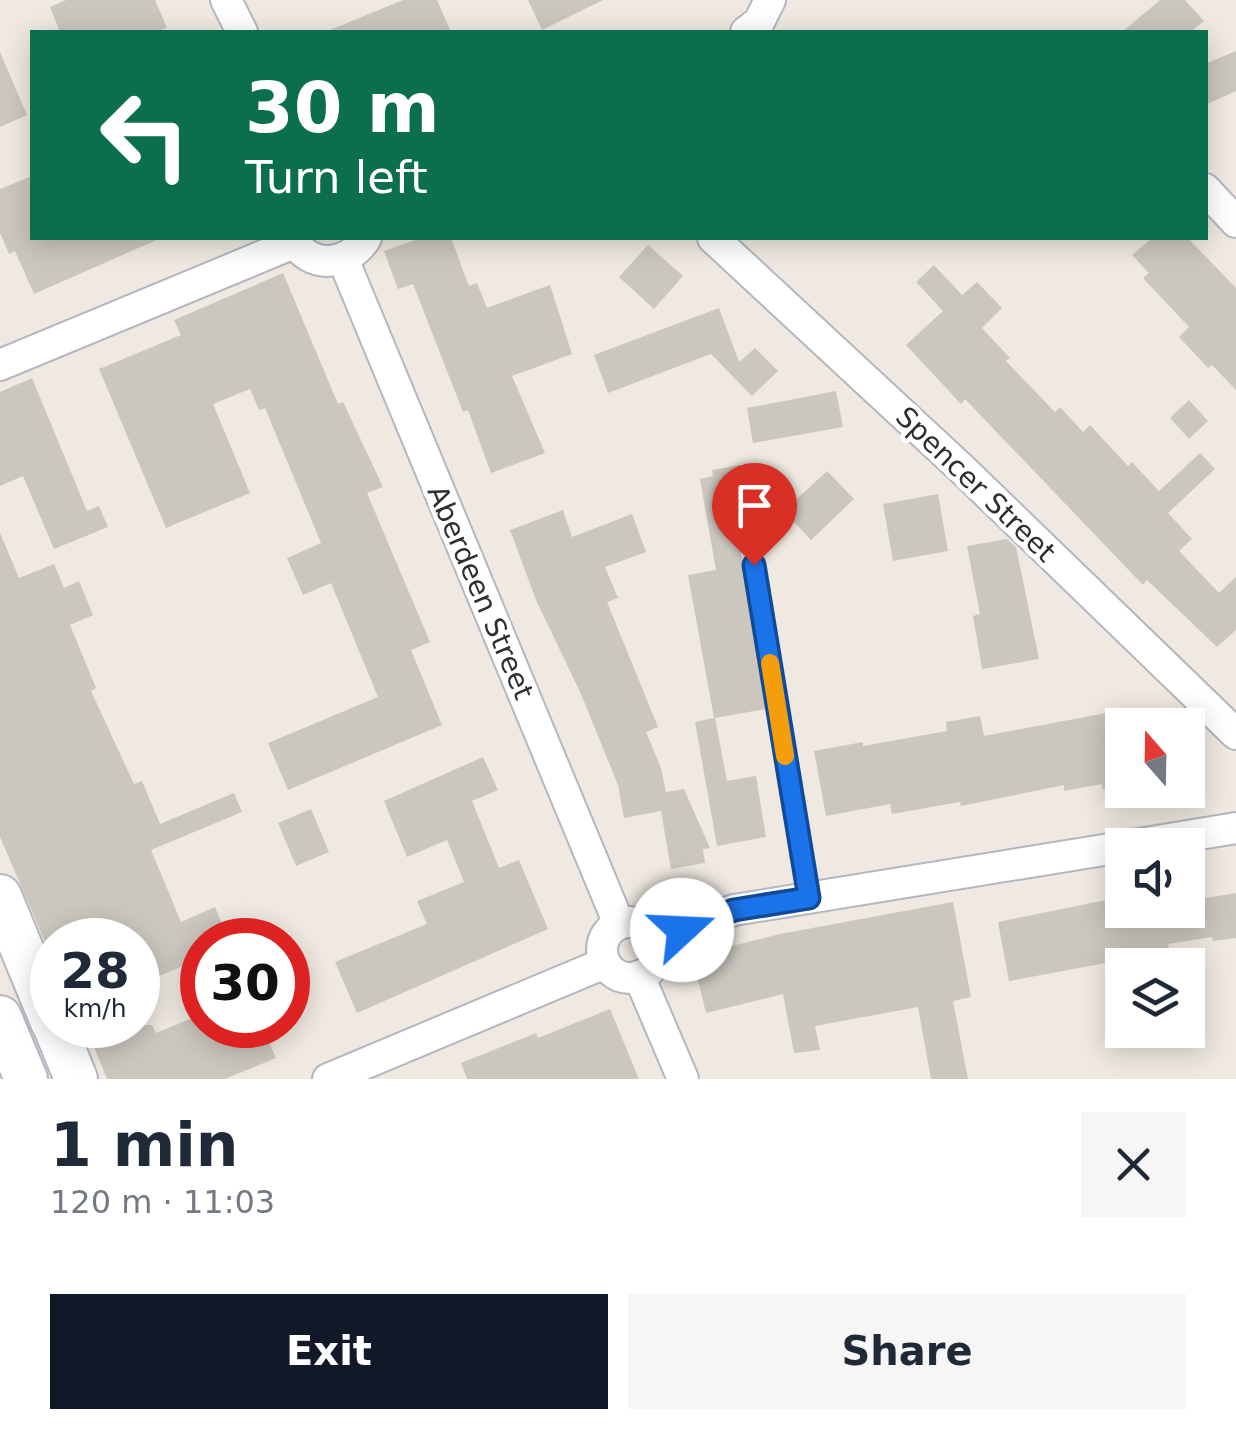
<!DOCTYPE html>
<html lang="en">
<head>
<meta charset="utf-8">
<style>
	:root { --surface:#fff; --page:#f6f6f7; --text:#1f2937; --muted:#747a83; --accent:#111827 }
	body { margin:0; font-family:"DejaVu Sans",sans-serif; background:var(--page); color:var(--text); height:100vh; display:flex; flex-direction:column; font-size:38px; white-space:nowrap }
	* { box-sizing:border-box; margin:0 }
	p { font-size:32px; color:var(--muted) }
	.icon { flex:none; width:55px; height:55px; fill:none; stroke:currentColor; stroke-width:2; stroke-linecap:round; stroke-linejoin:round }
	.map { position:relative; height:1079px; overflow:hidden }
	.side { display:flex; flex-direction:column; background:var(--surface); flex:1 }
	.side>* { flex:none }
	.hud { position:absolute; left:30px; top:30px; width:1178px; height:210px; border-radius:0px; box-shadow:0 5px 25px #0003; background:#0b6e4f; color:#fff; overflow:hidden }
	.needle { width:65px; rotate:340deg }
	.tools { position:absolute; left:1105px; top:708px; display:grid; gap:20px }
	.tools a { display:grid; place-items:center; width:100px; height:100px; border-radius:0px; background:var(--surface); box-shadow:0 5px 25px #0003; font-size:50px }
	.speed { position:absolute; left:30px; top:918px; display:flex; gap:20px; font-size:50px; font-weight:700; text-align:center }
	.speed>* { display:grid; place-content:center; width:130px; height:130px; border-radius:50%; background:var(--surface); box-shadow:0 5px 25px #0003; line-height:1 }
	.speed small { font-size:25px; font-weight:400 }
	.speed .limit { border:15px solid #d22; background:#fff; color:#111 }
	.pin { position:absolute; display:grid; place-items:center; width:85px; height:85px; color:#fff; margin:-102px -42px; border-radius:50% 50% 50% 0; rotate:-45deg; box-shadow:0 0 10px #0007 }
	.pin .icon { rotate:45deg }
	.me { position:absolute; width:110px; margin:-55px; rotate:70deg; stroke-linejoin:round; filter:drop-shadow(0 0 8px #0008) }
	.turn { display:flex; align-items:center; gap:35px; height:210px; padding:0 50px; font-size:45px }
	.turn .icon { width:130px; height:130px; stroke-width:2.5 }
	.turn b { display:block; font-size:70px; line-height:85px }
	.round { display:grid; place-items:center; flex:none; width:105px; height:105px; border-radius:0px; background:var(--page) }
	.head { display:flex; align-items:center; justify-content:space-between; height:170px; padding:0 50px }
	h1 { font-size:60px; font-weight:800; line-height:75px }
	.cta { display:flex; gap:20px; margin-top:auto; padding:20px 50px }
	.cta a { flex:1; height:115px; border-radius:0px; background:var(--accent); color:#fff; font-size:40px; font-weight:800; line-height:115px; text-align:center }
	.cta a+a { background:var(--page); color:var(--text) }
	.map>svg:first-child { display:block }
</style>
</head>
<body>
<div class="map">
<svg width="1236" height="1079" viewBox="0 0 1236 1079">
	<rect width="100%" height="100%" fill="#efe9e1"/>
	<g fill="#cbc7bf">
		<polygon points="66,0 155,0 167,28 155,32 60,32 50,7"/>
		<polygon points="403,0 437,0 451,32 325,32"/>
		<polygon points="528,0 603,0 542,30"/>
		<polygon points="1160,0 1185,0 1204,21 1190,32 1122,32"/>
		<polygon points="1236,51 1236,91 1205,105 1205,64"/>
		<polygon points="0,52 27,115 0,127"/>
		<polygon points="32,176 32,238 161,238 34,294 15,251 9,254 0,233 0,189"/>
		<polygon points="420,238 451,238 469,286 477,283 487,308 550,285 572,354 512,376 545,453 491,473 468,410 463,412 413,284 398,289 384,251"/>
		<polygon points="1152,238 1188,238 1236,288 1236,390 1212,365 1208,368 1179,337 1189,327 1143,278 1149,273 1132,255"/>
		<polygon points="648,245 683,276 654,309 619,277"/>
		<polygon points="934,265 962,295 977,282 1002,308 982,328 1010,358 1006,361 1055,412 1060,407 1083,432 1090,425 1128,466 1132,462 1159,491 1200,453 1215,469 1168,513 1192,539 1179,551 1219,593 1236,577 1236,630 1217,647 1147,580 1143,585 965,399 961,404 906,345 943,311 916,282"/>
		<polygon points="283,273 338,404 343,402 383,487 367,493 430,642 411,650 442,725 288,790 268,743 378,697 331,583 303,595 287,558 321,543 265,408 259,410 250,389 213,404 250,493 166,528 99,369 181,335 174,320"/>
		<polygon points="719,308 739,362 755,348 778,371 752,396 711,354 608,393 594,355"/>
		<polygon points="32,378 87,511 99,506 108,527 54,549 23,476 0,486 0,392"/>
		<polygon points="836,391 843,427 753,443 747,408"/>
		<polygon points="1189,400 1208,421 1189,439 1170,418"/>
		<polygon points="740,465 754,544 740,547 766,709 715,718 727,781 756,776 766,837 717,846 695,722 714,718 688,575 716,570 700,479 713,476 712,470"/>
		<polygon points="827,471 854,499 811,540 784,511"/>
		<polygon points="938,494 948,551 893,561 883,504"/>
		<polygon points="563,510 572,537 632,514 646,552 605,567 618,598 607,602 658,727 646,732 661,768 666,792 684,789 710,848 703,849 705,863 671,869 661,811 624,818 618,785 581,694 536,600 510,530"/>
		<polygon points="0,533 19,578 54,564 64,588 79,581 93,615 70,625 96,688 91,691 134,784 142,781 160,824 234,793 242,812 151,850 181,922 215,907 229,940 202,940 202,958 138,985 138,940 52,940 52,958 0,837"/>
		<polygon points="1007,539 1016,547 1039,659 982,669 973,616 980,614 967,546"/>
		<polygon points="1122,710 1122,786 1103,790 1102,784 1064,791 1064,785 961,806 960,802 892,814 890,804 826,816 814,751 863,742 863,746 947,731 946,722 980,716 984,736"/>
		<polygon points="483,757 498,790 472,801 499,868 519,860 548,929 357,1013 335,962 427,924 417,901 464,882 447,840 407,857 384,801"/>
		<polygon points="311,809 329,852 296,866 278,823"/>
		<polygon points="1236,893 1236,938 1213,941 1212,937 1168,944 1170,951 1009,981 998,922 1121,897 1122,910 1188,910 1188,901"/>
		<polygon points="953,902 971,997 953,1001 968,1079 931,1079 918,1007 815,1026 820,1050 794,1053 783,994 706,1013 692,956 780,934"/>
		<polygon points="610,1009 639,1079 467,1079 461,1063 536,1033 538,1038"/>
		<polygon points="202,1014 202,1025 262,1025 276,1058 225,1079 107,1079 85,1025 152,1025 156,1033"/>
	</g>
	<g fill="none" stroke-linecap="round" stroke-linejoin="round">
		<defs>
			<polyline id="lane" points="754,565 809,898"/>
			<g id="street">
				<polyline points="226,0 242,32"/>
				<polyline points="746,32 759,22 770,0"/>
				<polyline points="1205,189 1236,222"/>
				<path d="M 292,238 C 309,270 348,267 366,238"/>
				<polyline points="713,238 962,469 1236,734"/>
				<polyline points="343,259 619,924"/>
				<polyline points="0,365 294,243"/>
				<polyline points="1133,845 1236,828"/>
				<circle cx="630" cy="950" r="28"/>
				<polyline points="656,939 734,910 1122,847"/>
				<polyline points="639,976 683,1079"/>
				<polyline points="328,1079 605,963"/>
			</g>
			<g id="secondary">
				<polyline points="0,896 52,1022"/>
				<polyline points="0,1017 26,1079"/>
				<polyline points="54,1025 76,1079"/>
			</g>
		</defs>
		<use href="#lane" stroke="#b4b7c1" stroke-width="19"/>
		<use href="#street" stroke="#b4b7c1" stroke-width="34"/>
		<use href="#secondary" stroke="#b4b7c1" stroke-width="46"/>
		<use href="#lane" stroke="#fff" stroke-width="15"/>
		<use href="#street" stroke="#fff" stroke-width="30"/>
		<use href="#secondary" stroke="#fff" stroke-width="42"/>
	</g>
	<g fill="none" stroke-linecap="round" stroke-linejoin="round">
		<defs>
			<polyline id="route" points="682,930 734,910 809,898 754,565"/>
		</defs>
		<use href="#route" stroke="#114b97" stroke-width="25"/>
		<use href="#route" stroke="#1a73e8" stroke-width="18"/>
		<polyline stroke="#f59e0b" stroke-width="18" points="770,663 785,756"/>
	</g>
	<g text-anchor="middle" stroke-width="9" stroke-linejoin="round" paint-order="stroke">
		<g font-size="28" fill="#2e2e2e" stroke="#fff">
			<text transform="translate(976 484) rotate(44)" y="10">Spencer Street</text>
			<text transform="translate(481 592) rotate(67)" y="10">Aberdeen Street</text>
		</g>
	</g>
</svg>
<div class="tools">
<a><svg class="needle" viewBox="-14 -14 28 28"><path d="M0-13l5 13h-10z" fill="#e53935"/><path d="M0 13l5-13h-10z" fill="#747a83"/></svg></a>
<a><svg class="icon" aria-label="sound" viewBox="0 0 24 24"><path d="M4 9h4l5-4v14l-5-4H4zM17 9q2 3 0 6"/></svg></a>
<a><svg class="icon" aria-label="layers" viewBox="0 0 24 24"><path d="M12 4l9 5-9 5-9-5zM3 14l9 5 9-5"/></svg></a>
</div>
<div class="speed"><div>28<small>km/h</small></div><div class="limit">30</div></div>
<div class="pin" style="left:754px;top:565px;background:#d93025"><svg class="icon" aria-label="arrive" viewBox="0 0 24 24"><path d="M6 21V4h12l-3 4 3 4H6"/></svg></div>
<svg class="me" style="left:682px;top:930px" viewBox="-20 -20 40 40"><circle r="19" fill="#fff"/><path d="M0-13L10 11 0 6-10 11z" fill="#1a73e8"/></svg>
<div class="hud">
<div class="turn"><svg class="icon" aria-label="left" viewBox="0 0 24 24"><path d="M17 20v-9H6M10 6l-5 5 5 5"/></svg><div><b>30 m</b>Turn left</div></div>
</div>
</div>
<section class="side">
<div class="head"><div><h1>1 min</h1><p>120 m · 11:03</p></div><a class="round"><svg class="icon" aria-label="close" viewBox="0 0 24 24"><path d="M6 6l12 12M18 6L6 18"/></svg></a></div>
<div class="cta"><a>Exit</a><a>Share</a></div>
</section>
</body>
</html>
